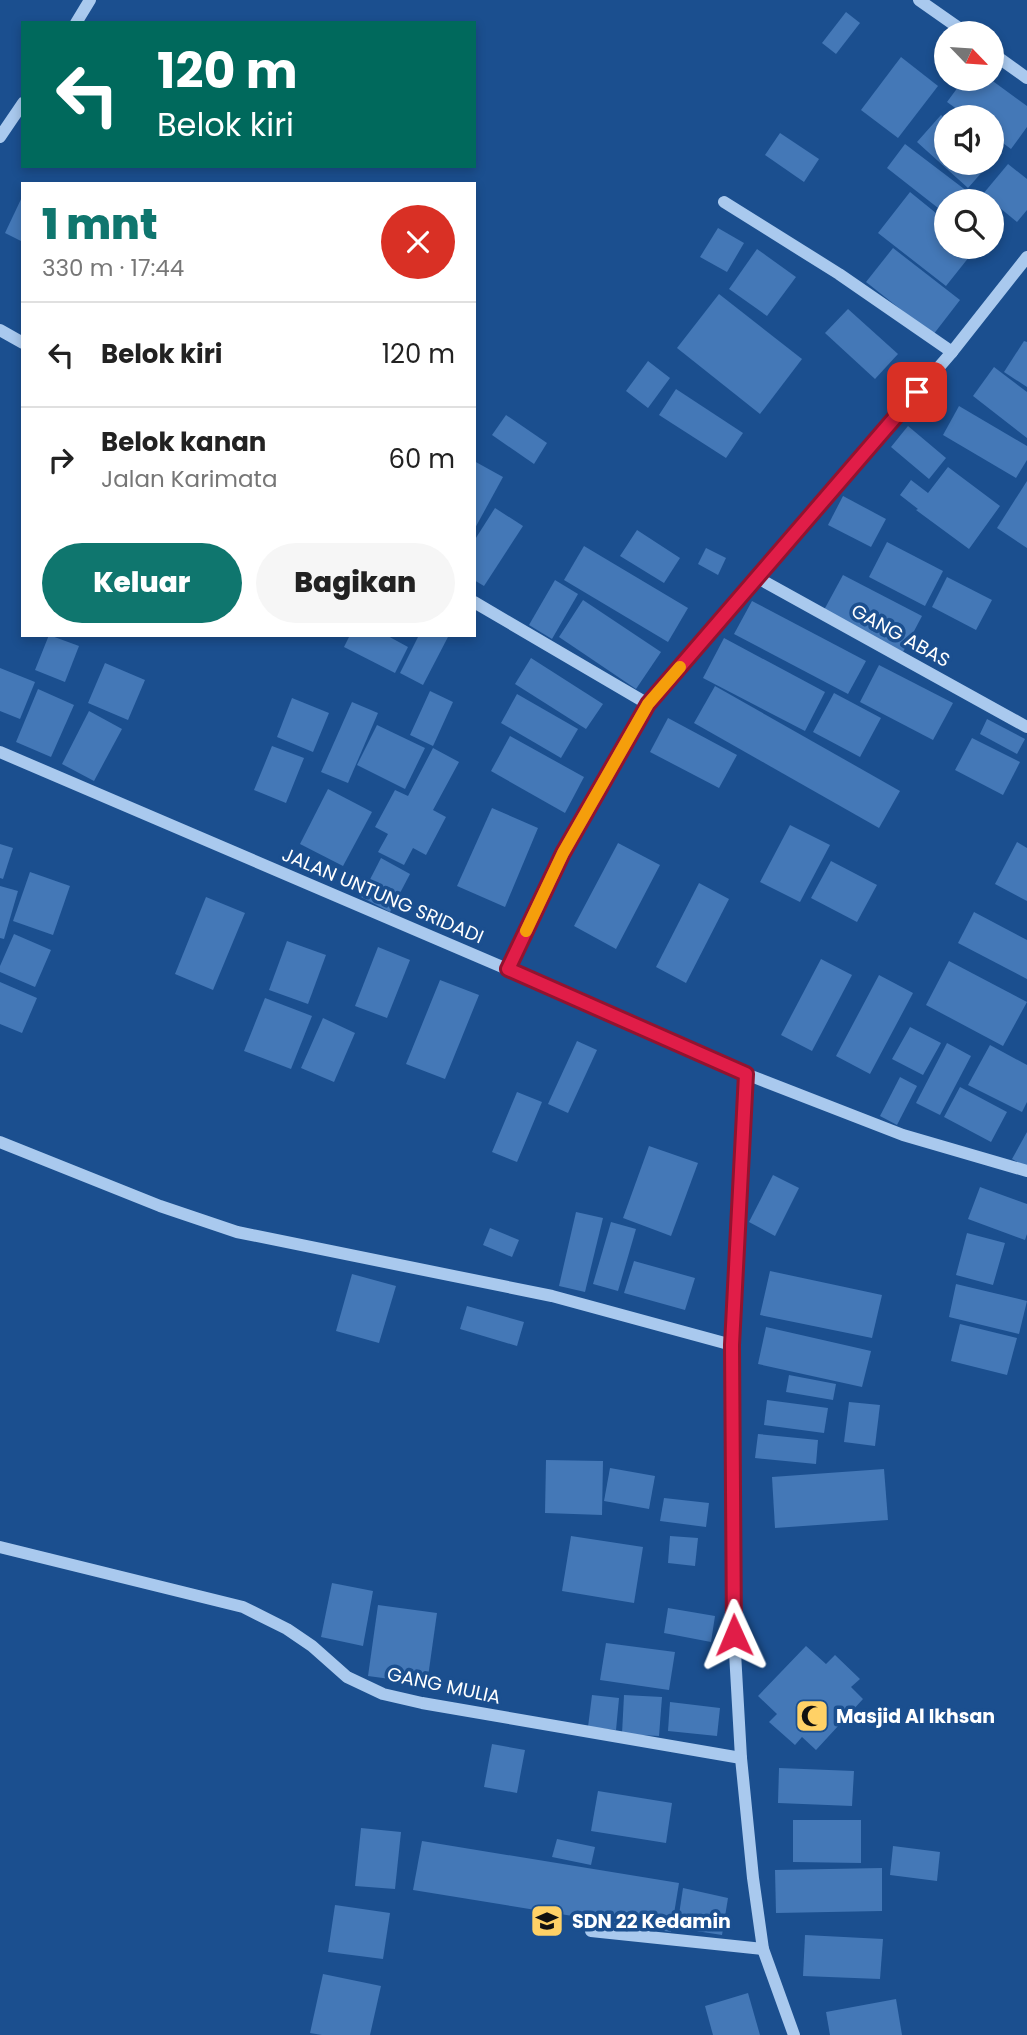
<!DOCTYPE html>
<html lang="id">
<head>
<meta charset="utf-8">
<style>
	:root { --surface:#fff; --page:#f6f6f6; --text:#222; --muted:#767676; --line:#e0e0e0; --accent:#0f766e }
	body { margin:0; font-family:Poppins,sans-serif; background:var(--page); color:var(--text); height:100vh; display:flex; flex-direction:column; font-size:26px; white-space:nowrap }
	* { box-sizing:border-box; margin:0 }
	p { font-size:23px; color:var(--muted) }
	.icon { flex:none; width:38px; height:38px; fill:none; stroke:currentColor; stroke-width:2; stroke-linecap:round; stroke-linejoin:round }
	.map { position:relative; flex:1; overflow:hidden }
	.details { position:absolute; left:21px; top:182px; width:455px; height:455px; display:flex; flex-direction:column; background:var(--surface); border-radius:0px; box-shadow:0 4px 10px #0003 }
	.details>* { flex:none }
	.hud { position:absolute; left:21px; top:21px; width:455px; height:147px; border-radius:0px; box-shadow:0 4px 10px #0003; background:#00695c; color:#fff; overflow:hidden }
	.needle { width:46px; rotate:115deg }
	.buttons { position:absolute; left:934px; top:21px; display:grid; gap:14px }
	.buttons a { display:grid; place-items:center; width:70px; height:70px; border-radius:50%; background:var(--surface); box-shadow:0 4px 10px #0003; font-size:35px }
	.pin { position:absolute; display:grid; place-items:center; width:60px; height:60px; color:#fff; margin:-30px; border-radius:14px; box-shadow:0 4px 10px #0006 }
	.me { position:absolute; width:77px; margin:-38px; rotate:359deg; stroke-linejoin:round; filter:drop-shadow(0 0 5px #0008) }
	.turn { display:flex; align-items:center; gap:24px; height:147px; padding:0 21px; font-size:32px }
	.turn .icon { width:91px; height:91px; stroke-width:2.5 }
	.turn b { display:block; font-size:49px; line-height:60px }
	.round { display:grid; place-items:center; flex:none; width:74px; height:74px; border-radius:37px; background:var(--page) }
	.overview { display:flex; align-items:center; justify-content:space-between; height:119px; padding:0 21px }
	h1 { font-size:42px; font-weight:800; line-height:52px; color:var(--accent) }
	.primary-button { display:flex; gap:14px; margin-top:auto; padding:14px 21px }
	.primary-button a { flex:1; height:80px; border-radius:42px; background:var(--accent); color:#fff; font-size:28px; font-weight:800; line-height:80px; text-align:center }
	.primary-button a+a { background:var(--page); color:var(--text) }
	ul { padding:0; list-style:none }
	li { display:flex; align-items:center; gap:21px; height:105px; padding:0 21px; border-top:2px solid var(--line) }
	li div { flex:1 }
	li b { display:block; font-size:26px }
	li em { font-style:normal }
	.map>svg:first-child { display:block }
</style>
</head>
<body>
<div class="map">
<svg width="1027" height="2035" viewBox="0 0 1027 2035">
	<rect width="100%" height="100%" fill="#1b4f8f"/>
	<g fill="#4478b7">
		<polygon points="846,12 860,23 836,54 822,43"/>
		<polygon points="901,57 938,86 898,138 861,110"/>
		<polygon points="964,79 990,79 1027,106 1027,127 1011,149 992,135 992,117 968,117 947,102"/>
		<polygon points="941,115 947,120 947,163 990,163 968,188 917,142"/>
		<polygon points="780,133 819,159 804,182 765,155"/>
		<polygon points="905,144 980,201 947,201 947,215 887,168"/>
		<polygon points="1008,164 1027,179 1027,210 1017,222 983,194"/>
		<polygon points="910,192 947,222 947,247 977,247 946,286 878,233"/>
		<polygon points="23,195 23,242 5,233"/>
		<polygon points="718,228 744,243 727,272 700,257"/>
		<polygon points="893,248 960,300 933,335 866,282"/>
		<polygon points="757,249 796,277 767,316 729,289"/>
		<polygon points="719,294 802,359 760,414 677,348"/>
		<polygon points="848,309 898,354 875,379 825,333"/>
		<polygon points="1024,341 1027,342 1027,387 1004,372"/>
		<polygon points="648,361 670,378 648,408 626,391"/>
		<polygon points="994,367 1027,392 1027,438 973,396"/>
		<polygon points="676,389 743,433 726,458 659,415"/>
		<polygon points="959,406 1027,446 1027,460 1016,478 943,435"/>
		<polygon points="506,415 547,443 534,464 492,435"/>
		<polygon points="908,426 946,458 929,479 891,447"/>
		<polygon points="474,461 503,477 474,530"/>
		<polygon points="948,467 1000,506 969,549 916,510 918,509 900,495 911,480 928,493"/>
		<polygon points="1027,481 1027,548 997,528"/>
		<polygon points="843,496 886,519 871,547 828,525"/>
		<polygon points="495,508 523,526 484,586 474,580 474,541"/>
		<polygon points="637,530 680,558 664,583 620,556"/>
		<polygon points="887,542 943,571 925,606 869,577"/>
		<polygon points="584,546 688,608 668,642 564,580"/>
		<polygon points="706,548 726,558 718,575 698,564"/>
		<polygon points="843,575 922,616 903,652 824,610"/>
		<polygon points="947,577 992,600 976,630 932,607"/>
		<polygon points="555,580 578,594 552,639 529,625"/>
		<polygon points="583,600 661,652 636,689 559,637"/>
		<polygon points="752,601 866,661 848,694 734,634"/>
		<polygon points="49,635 79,646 65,682 35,670"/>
		<polygon points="350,635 386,635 408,647 395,673 344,647"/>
		<polygon points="419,635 449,635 423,685 400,673"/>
		<polygon points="724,638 825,692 805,731 703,678"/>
		<polygon points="531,658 603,704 586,729 515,684"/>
		<polygon points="105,663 145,680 128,720 88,703"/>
		<polygon points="879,665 953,703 933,740 860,702"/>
		<polygon points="0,668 35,682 20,719 0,711"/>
		<polygon points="715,686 900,791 879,828 694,723"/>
		<polygon points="38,689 74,705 51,757 16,742"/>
		<polygon points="430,691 453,702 433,746 410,735"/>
		<polygon points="834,693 881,718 860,757 813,732"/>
		<polygon points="517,694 578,729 561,758 501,723"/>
		<polygon points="292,698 329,713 313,752 277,737"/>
		<polygon points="352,702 378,713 348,783 321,772"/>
		<polygon points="89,711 122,729 94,781 62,764"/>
		<polygon points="668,718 737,755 719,788 650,752"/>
		<polygon points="987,719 1025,739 1017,754 980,734"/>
		<polygon points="377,725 425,748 405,789 357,765"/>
		<polygon points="510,736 584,777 565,813 491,771"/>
		<polygon points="972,738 1020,762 1003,795 955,770"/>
		<polygon points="272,746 304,758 286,803 254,790"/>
		<polygon points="433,748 459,762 433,810 446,817 426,855 413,848 404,865 378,852 388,834 375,827 395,790 408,796"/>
		<polygon points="328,789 372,812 343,866 300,844"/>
		<polygon points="492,808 538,828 505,907 457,886"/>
		<polygon points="790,825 830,845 800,902 760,882"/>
		<polygon points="1017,842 1027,848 1027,901 995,884"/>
		<polygon points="618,843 660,865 616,949 574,926"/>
		<polygon points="0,844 13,848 3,879 0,878"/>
		<polygon points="381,858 410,874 390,912 361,897"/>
		<polygon points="831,861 877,885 857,922 811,898"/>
		<polygon points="30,872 70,886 53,935 13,921"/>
		<polygon points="699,883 729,899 686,983 656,967"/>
		<polygon points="0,886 18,891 4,939 0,938"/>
		<polygon points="206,897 245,913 213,990 175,974"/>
		<polygon points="974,912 1027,940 1027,979 958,943"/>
		<polygon points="14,934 51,950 35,987 0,972 0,966"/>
		<polygon points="287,941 326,955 308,1004 269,990"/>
		<polygon points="378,947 410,960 387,1018 355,1006"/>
		<polygon points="821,959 852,975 812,1051 781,1035"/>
		<polygon points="949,961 1027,1002 1003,1046 926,1005"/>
		<polygon points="879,975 913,993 870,1074 836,1056"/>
		<polygon points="440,980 479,995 445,1079 406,1064"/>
		<polygon points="0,982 37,998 22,1033 0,1024"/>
		<polygon points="265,998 312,1016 291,1069 244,1051"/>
		<polygon points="323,1018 355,1033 334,1082 301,1068"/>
		<polygon points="910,1027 941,1043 923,1075 892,1059"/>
		<polygon points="577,1041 597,1050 568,1113 548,1104"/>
		<polygon points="947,1043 971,1056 940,1115 916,1103"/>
		<polygon points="990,1045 1027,1065 1027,1102 1022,1112 968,1085"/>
		<polygon points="900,1077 917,1086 897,1125 880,1116"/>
		<polygon points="960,1087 1007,1112 991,1142 944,1117"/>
		<polygon points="517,1092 542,1102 517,1162 492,1152"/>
		<polygon points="1027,1132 1027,1167 1012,1159"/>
		<polygon points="649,1146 698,1163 671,1236 623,1218"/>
		<polygon points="773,1175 799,1188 775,1236 749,1222"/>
		<polygon points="980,1187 1027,1204 1027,1234 1025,1240 968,1219"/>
		<polygon points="576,1212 603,1218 585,1292 559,1286"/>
		<polygon points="611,1222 636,1229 618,1291 593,1284"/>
		<polygon points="490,1228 519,1240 512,1257 483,1245"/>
		<polygon points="967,1233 1005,1243 993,1285 956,1275"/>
		<polygon points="634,1261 695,1278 685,1310 624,1293"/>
		<polygon points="770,1271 882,1295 872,1338 760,1315"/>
		<polygon points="352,1274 396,1286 379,1343 336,1331"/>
		<polygon points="956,1284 1027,1301 1019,1334 949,1317"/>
		<polygon points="467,1306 524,1322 517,1346 460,1329"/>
		<polygon points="960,1324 1017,1338 1007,1375 951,1361"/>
		<polygon points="766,1327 871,1351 862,1387 758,1364"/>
		<polygon points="789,1375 836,1384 833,1400 786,1392"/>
		<polygon points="767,1400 828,1408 824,1433 764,1425"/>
		<polygon points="849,1402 880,1405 875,1446 844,1442"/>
		<polygon points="758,1434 818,1440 816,1464 755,1458"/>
		<polygon points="546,1460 603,1461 602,1515 545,1513"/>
		<polygon points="610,1468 655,1476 649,1509 604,1501"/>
		<polygon points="884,1469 888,1520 775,1528 772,1477"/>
		<polygon points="664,1498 709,1503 706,1527 660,1521"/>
		<polygon points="571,1536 643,1547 634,1603 562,1591"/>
		<polygon points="670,1536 698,1538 695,1566 668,1563"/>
		<polygon points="332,1583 373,1591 363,1646 321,1637"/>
		<polygon points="378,1605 437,1613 427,1684 368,1676"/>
		<polygon points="668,1608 715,1616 711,1642 664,1633"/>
		<polygon points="606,1643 675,1652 669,1690 600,1680"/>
		<polygon points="806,1646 826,1664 835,1655 860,1679 851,1687 863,1699 816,1750 802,1737 795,1745 769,1722 777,1714 758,1696"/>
		<polygon points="592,1695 619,1698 616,1730 588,1727"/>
		<polygon points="624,1695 662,1697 659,1736 622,1734"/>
		<polygon points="670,1702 720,1708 717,1736 668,1731"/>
		<polygon points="492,1744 525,1750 517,1793 484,1787"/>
		<polygon points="779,1768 854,1771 852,1806 778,1803"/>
		<polygon points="598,1791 672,1803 666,1843 591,1831"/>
		<polygon points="793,1820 861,1820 861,1863 793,1862"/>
		<polygon points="361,1828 401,1832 395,1889 355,1886"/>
		<polygon points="557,1839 595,1847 591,1865 552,1857"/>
		<polygon points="422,1841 679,1883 671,1932 413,1890"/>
		<polygon points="893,1846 940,1852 937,1881 890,1875"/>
		<polygon points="882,1868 882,1911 776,1913 775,1870"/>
		<polygon points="683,1888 728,1898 722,1935 677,1928"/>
		<polygon points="335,1905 390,1913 383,1959 328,1952"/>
		<polygon points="805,1935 883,1939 880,1979 803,1976"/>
		<polygon points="323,1974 381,1986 370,2035 322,2035 310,2033"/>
		<polygon points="748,1993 760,2035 713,2035 705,2006"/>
		<polygon points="896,1999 902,2035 830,2035 826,2012"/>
	</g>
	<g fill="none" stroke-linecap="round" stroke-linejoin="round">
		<g stroke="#a9c9ee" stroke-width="12">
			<polyline points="919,0 966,33"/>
			<polyline points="76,23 90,0"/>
			<polyline points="992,53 1027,78"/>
			<polyline points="0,137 23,103"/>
			<polyline points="724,202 839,274 952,352"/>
			<polyline points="0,330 23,343"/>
			<polyline points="756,577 1027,727"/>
			<polyline points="474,602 648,704"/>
			<polyline points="0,752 507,969 746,1074 903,1135 1027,1171"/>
			<polyline points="507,969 563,853 648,704 952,352 1027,257"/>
			<polyline points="746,1074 732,1345 734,1635 741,1758 753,1878 763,1949 794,2035"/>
			<polyline points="0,1142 160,1206 237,1232 552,1296 732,1345"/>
			<polyline points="0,1547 243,1607 287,1629 312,1646 347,1677 383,1694 422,1703 741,1758"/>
			<polyline points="591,1931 763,1949"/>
		</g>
	</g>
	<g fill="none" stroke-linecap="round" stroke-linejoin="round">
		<defs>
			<polyline id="route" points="734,1635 732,1345 746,1074 508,969 563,853 648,704 917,392"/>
		</defs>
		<use href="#route" stroke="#92132f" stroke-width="18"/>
		<use href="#route" stroke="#e11d48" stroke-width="12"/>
		<polyline stroke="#f59e0b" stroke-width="12" points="526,931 563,853 648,704 680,667"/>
	</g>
	<defs>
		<symbol id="mosque-square" viewBox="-11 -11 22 22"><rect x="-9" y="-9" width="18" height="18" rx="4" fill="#ffd166" stroke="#1b4f8f"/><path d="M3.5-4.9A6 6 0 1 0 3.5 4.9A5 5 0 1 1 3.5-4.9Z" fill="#111"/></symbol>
		<symbol id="school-square" viewBox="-11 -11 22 22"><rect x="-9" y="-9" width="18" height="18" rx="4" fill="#ffd166" stroke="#1b4f8f"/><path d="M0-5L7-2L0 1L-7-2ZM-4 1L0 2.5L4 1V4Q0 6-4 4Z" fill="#111"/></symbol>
	</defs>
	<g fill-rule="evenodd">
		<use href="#mosque-square" x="793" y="1697" width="38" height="38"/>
		<use href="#school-square" x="528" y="1902" width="38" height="38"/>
	</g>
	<g text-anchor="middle" stroke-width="7" stroke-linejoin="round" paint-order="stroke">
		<g font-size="19" fill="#fff" stroke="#1b4f8f">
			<text transform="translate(901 635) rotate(29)" y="7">GANG ABAS</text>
			<text transform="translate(383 895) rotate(23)" y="7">JALAN UNTUNG SRIDADI</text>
			<text transform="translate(444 1685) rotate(12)" y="7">GANG MULIA</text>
		</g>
		<g font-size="19" font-weight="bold" fill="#fff" stroke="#1b4f8f" text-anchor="start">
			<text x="836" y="1723">Masjid Al Ikhsan</text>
			<text x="572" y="1928">SDN 22 Kedamin</text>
		</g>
	</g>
</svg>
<div class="buttons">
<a><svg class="needle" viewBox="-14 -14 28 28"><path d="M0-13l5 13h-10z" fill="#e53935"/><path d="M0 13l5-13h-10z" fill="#767676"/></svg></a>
<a><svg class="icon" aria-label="sound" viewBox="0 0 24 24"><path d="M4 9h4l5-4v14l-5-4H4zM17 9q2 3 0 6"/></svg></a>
<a><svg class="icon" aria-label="search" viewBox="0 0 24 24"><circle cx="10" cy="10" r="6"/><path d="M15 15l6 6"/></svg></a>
</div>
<div class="pin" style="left:917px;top:392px;background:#d93025"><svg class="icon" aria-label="arrive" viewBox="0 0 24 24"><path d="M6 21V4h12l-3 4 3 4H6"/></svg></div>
<svg class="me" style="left:734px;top:1635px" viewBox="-20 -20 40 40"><path d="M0-17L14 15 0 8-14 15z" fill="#e11d48" stroke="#fff" stroke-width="4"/></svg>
<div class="hud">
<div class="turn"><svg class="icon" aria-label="left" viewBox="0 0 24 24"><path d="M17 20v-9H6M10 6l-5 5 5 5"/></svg><div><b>120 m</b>Belok kiri</div></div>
</div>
<section class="details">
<div class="overview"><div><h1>1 mnt</h1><p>330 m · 17:44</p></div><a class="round" style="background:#d93025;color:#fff"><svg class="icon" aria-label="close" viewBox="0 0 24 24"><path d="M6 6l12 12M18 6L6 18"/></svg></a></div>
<ul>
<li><svg class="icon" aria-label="left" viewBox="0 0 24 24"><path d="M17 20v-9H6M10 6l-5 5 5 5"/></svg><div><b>Belok kiri</b></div><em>120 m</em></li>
<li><svg class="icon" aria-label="right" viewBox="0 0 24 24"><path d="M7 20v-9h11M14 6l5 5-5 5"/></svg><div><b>Belok kanan</b><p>Jalan Karimata</p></div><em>60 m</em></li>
</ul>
<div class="primary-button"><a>Keluar</a><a>Bagikan</a></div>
</section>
</div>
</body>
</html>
